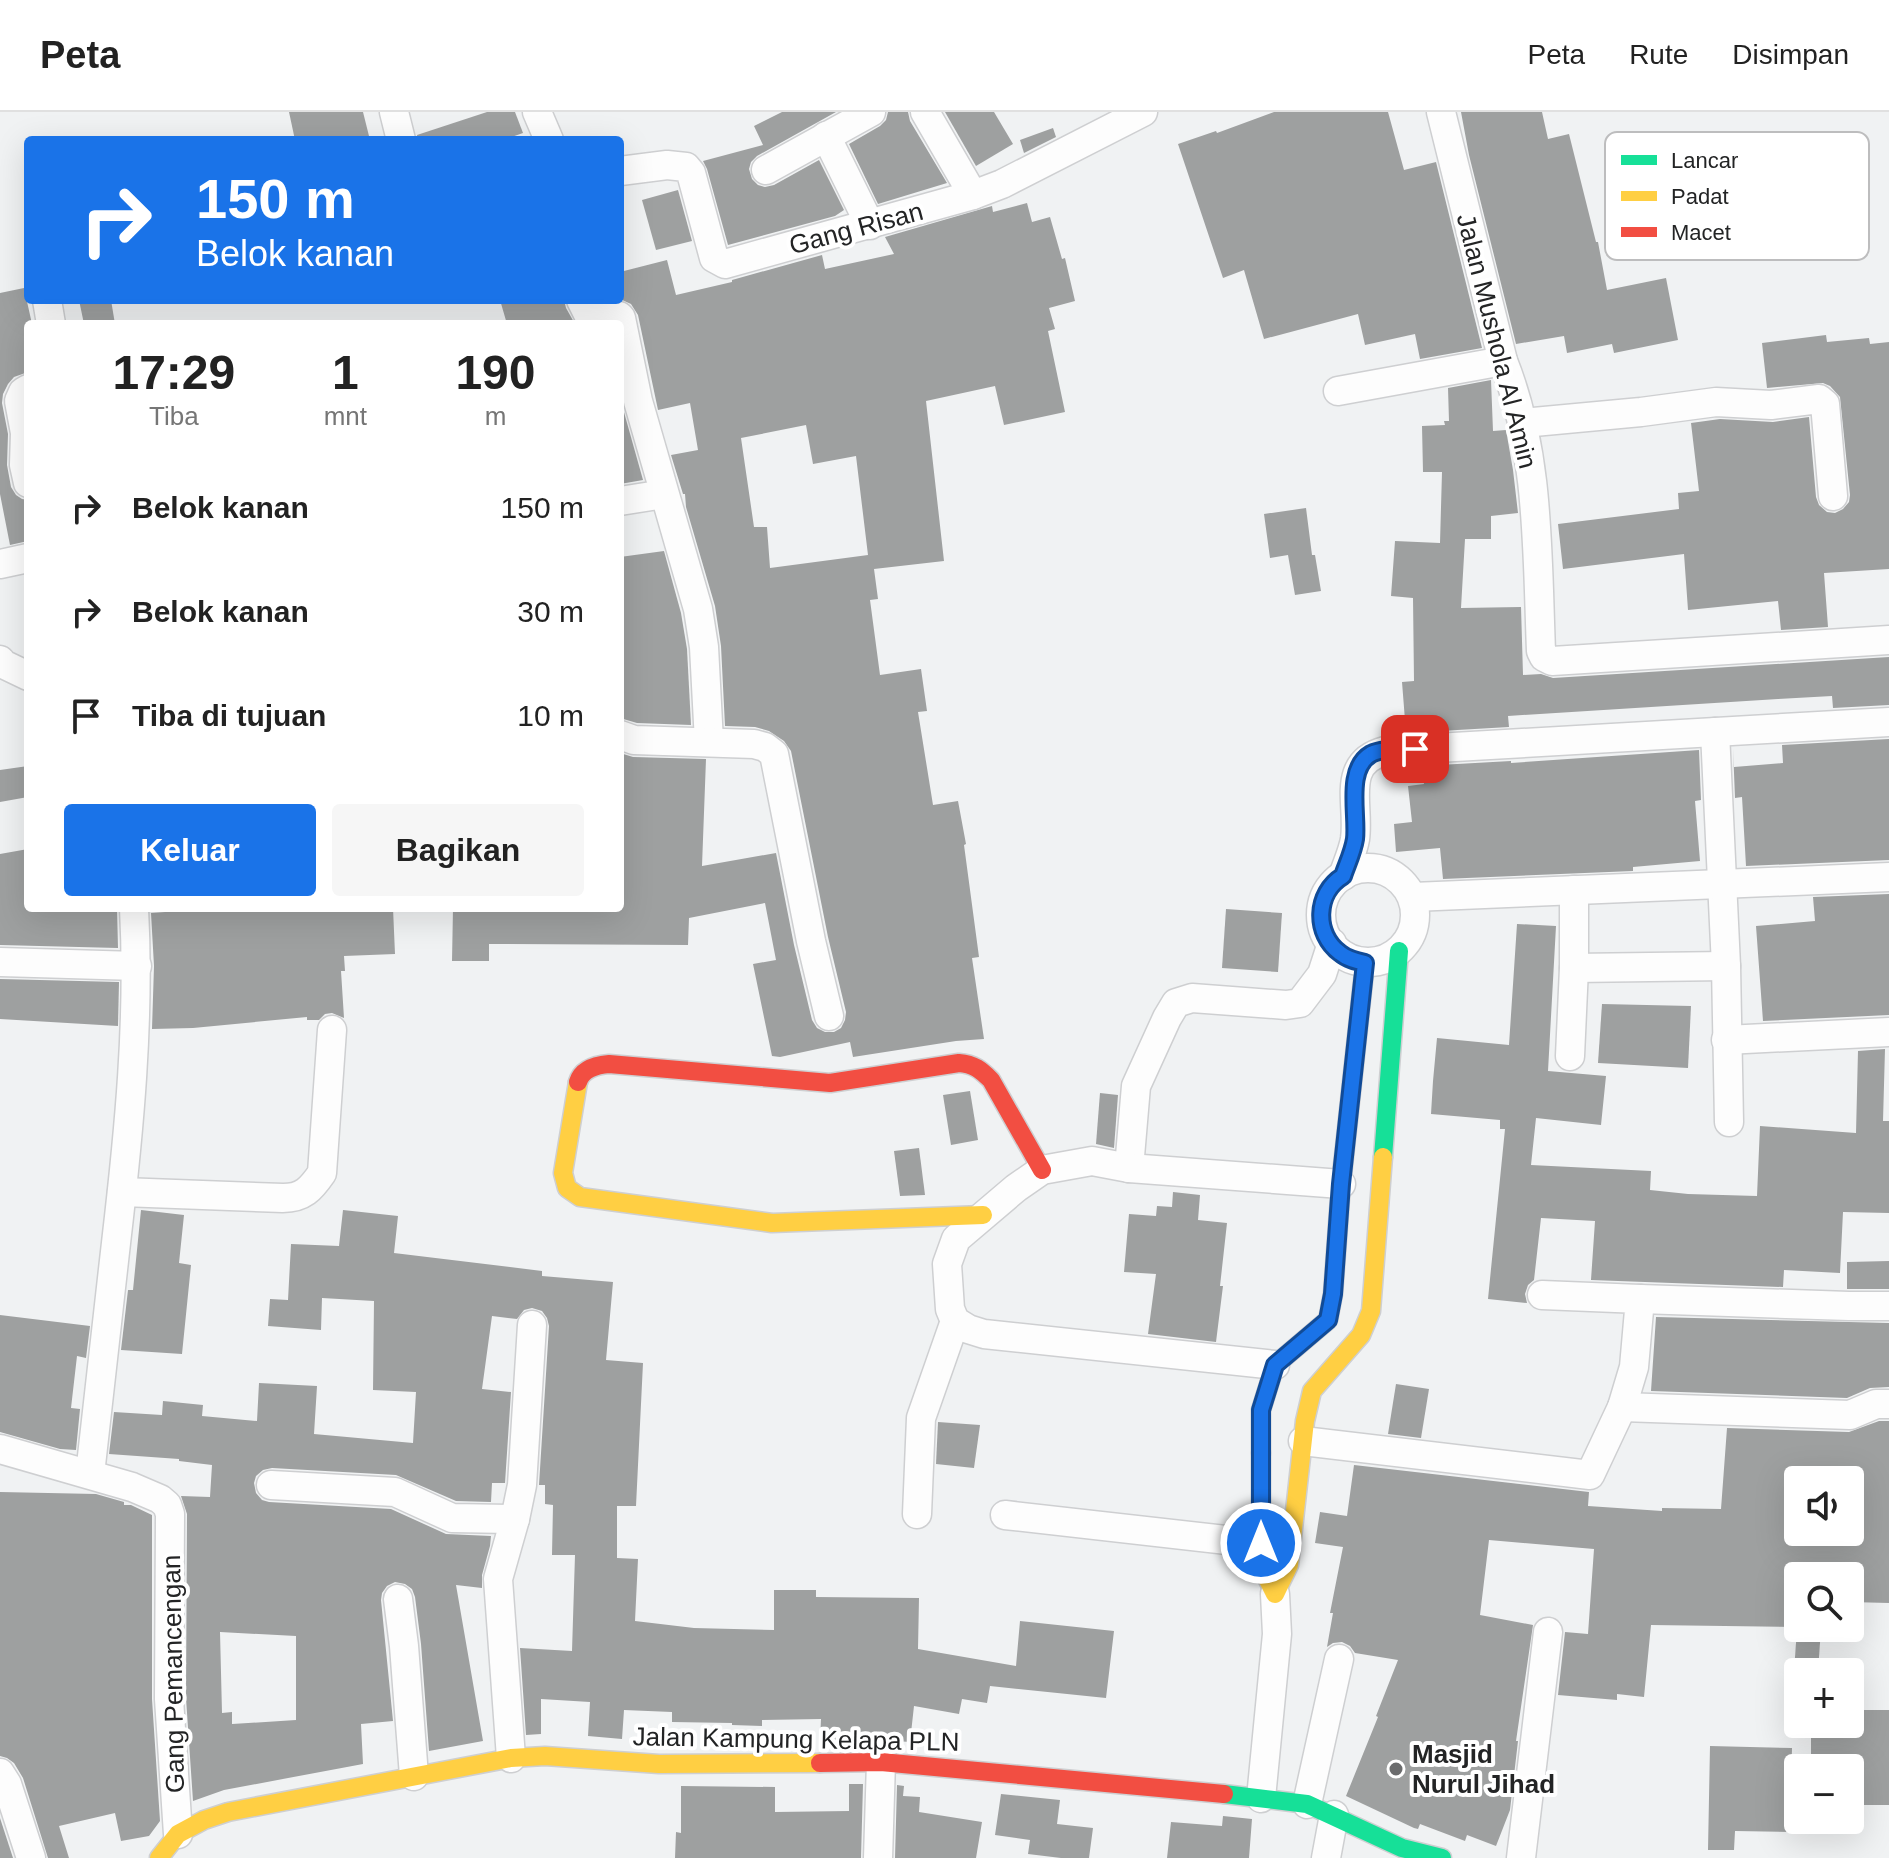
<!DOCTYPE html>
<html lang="id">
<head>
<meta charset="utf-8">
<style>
	:root { --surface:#fff; --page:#f6f6f6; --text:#222; --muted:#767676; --line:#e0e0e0; --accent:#1a73e8 }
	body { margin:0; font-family:Arial,sans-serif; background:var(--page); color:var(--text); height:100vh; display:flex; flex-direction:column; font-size:30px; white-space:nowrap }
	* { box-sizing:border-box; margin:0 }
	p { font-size:26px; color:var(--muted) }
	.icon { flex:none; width:44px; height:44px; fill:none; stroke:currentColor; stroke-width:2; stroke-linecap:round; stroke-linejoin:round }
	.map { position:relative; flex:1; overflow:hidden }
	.drawer { position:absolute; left:24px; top:208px; width:600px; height:592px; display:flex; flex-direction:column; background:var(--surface); border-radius:8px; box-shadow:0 8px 32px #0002 }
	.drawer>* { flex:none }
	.banner { position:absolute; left:24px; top:24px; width:600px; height:168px; border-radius:8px; box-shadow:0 8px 32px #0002; background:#1a73e8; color:#fff; overflow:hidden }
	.tools { position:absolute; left:1784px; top:1354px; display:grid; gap:16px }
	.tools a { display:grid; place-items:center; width:80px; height:80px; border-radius:8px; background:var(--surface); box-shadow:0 8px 32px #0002; font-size:40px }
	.pin { position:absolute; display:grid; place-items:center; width:68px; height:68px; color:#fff; margin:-34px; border-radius:16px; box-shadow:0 4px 12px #0006 }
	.me { position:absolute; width:88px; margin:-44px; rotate:0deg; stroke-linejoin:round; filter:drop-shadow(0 0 6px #0008) }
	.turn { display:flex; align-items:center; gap:28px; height:168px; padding:0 40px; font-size:36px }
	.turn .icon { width:104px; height:104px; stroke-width:2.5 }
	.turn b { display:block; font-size:56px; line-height:68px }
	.eta { display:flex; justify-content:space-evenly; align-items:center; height:136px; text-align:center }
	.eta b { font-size:48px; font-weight:700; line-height:56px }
	.action { display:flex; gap:16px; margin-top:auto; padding:16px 40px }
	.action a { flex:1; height:92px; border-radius:8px; background:var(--accent); color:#fff; font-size:32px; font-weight:700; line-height:92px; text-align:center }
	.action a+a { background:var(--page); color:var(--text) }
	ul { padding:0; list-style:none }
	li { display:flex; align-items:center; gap:24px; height:104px; padding:0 40px }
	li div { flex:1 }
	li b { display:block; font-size:30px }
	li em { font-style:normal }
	header { display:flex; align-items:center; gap:48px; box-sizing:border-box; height:112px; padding:0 40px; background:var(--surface); border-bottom:2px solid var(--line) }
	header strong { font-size:38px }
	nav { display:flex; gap:44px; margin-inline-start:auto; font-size:28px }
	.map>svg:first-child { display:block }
</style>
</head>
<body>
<header>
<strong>Peta</strong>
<nav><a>Peta</a><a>Rute</a><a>Disimpan</a></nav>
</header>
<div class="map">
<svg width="1889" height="1746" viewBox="0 0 1889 1746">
	<rect width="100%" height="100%" fill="#f0f2f3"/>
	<g fill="#9ea0a0" fill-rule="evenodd">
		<polygon points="289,0 363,0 370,28 295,28"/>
		<polygon points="487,0 515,0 523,21 503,28 418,28 417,23"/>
		<polygon points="782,0 836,0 757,44 751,50 749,57 752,67 758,73 765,75 774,73 819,48 844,98 835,104 728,133 707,57 703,49 763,33 754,14"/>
		<polygon points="888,0 908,0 910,9 947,71 878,92 849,32 880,14 886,8"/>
		<polygon points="945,0 994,0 1013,32 976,54"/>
		<polygon points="1274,0 1388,0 1404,58 1436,50 1482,236 1420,247 1415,222 1365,233 1358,202 1264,227 1244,158 1223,166 1178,32 1216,19 1217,21"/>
		<polygon points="1461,0 1542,0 1548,27 1569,22 1596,130 1598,130 1607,178 1666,166 1678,228 1614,241 1612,232 1567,241 1564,224 1516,232 1469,43"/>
		<polygon points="1053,16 1056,25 1024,41 1020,28"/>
		<polygon points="678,78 692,129 656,138 642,88"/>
		<path d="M 1027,91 L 1032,110 L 1050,105 L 1062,147 L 1065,146 L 1075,189 L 1049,196 L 1055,217 L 1048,219 L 1065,300 L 1004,313 L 995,274 L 926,289 L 944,449 L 874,457 L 878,487 L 870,488 L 880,563 L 921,557 L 927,599 L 918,600 L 933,693 L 958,689 L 966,732 L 964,733 L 979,845 L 972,846 L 984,927 L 956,929 L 853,945 L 850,930 L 780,945 L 772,944 L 753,852 L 776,848 L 765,791 L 689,806 L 688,833 L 489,832 L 489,849 L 452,849 L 453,796 L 620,796 L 620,641 L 633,645 L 706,647 L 702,754 L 776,741 L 794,833 L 812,908 L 817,916 L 825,920 L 834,920 L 841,916 L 845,908 L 846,900 L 828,825 L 791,639 L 784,629 L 769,619 L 755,615 L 725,614 L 721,534 L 715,494 L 686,395 L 685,382 L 683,382 L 671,343 L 698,338 L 690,291 L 658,298 L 638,203 L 631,192 L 620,187 L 620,160 L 667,148 L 676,183 L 732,170 L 732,168 L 822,143 L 825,157 L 894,142 L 885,125 L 992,94 L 993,100 ZM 806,313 L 813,352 L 856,344 L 868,443 L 770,456 L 767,415 L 754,415 L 741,326 Z"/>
		<polygon points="24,176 32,212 28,212 28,260 14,265 8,272 3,282 2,291 8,322 7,353 11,375 16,383 22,387 28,388 28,429 10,433 0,382 0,181"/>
		<polygon points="79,188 111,188 115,212 84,212"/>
		<polygon points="500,188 564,188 566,196 575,212 507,212"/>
		<polygon points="1826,223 1827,230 1869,226 1870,232 1889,230 1889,457 1824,461 1828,515 1781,518 1778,489 1688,498 1684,442 1563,457 1558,412 1679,397 1678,381 1699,379 1691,311 1720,307 1773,310 1809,305 1816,385 1819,393 1827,400 1835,401 1843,397 1849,390 1850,383 1840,285 1830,274 1823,271 1767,276 1762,231"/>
		<polygon points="1491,268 1493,319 1506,318 1513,358 1518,401 1491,404 1491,427 1465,427 1461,496 1521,495 1523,563 1541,562 1553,566 1889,545 1889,593 1833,596 1832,584 1778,587 1508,604 1509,615 1406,621 1402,570 1414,569 1413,486 1391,484 1395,429 1440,431 1442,360 1423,360 1422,314 1445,313 1444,309 1449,309 1448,276"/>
		<polygon points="620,286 643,368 620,372"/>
		<polygon points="1306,396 1312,443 1315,443 1321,479 1295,483 1288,443 1270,446 1264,402"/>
		<polygon points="664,439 681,501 687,537 691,613 637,611 620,606 620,445"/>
		<polygon points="1889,627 1889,748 1746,754 1742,685 1735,686 1733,636 1734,655 1783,651 1782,633"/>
		<polygon points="1699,638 1701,688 1695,689 1700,749 1633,755 1633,759 1443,767 1440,736 1396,740 1394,712 1412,710 1408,674 1424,672 1421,654 1511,649 1511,651"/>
		<polygon points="28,654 28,685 0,690 0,658"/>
		<polygon points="28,737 28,796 117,796 118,836 0,833 0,742"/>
		<polygon points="1889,782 1889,903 1763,909 1756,814 1815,809 1813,785"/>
		<polygon points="179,796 393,796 395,842 344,844 345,859 341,859 344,906 332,901 325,902 319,908 307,908 307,905 193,916 152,917 154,854 151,801 179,799"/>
		<polygon points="1226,797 1282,801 1278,860 1222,856"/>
		<polygon points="1517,812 1556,814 1548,959 1606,964 1601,1013 1536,1006 1531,1053 1651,1059 1650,1078 1688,1082 1757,1084 1760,1014 1856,1021 1858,939 1885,937 1883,1009 1889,1009 1889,1101 1843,1100 1840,1161 1784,1158 1783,1175 1591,1168 1595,1109 1541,1106 1534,1168 1528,1173 1525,1182 1527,1191 1488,1187 1505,1017 1500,1017 1500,1008 1431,1002 1433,969 1437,926 1509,933"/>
		<polygon points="0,867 119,870 118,914 0,907"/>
		<polygon points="1602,892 1691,894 1688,956 1598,951"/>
		<polygon points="970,979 978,1028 951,1033 943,983"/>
		<polygon points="1100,981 1118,983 1114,1036 1096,1032"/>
		<polygon points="919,1036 925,1083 900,1084 894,1039"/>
		<polygon points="1173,1080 1200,1083 1198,1108 1227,1111 1220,1174 1223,1174 1216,1230 1148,1222 1156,1162 1124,1160 1129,1102 1156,1104 1157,1094 1172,1095"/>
		<polygon points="141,1098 184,1103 179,1151 191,1153 182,1242 121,1238 128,1178 133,1178"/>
		<path d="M 343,1098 L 398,1104 L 394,1141 L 542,1159 L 542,1164 L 613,1170 L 606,1248 L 643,1251 L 636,1394 L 617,1394 L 617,1446 L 638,1447 L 635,1509 L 694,1516 L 774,1518 L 774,1478 L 816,1478 L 816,1485 L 919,1486 L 918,1537 L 1016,1554 L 1020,1509 L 1114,1519 L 1106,1586 L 990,1574 L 987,1591 L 962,1587 L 959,1602 L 914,1594 L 910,1630 L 881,1628 L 820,1629 L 821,1607 L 762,1608 L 762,1614 L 732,1613 L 732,1611 L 672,1610 L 672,1600 L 624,1598 L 622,1627 L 588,1624 L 590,1590 L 541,1587 L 541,1622 L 526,1623 L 520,1536 L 572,1539 L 575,1443 L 552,1443 L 553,1393 L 545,1392 L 545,1373 L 539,1373 L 549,1214 L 547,1206 L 542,1199 L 532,1196 L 524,1198 L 517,1207 L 492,1204 L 482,1277 L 511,1280 L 505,1371 L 492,1371 L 491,1390 L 456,1389 L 396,1363 L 272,1356 L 263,1358 L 256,1364 L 254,1371 L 256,1381 L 262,1388 L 269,1390 L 391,1397 L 446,1422 L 491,1424 L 490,1434 L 482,1463 L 482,1476 L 456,1473 L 483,1629 L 429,1639 L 421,1532 L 415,1485 L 412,1477 L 405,1472 L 395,1470 L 387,1474 L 382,1481 L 381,1488 L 393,1609 L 361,1612 L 363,1652 L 224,1678 L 193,1689 L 186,1586 L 187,1402 L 181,1384 L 210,1385 L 212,1353 L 179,1349 L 179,1347 L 109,1342 L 114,1300 L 162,1303 L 163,1289 L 203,1293 L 202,1304 L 257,1309 L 259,1271 L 317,1274 L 314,1322 L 413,1331 L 416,1280 L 373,1278 L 374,1189 L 322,1186 L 321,1218 L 268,1214 L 270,1187 L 288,1188 L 291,1132 L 339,1134 ZM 220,1520 L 296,1524 L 296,1608 L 232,1612 L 232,1600 L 222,1601 Z"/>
		<polygon points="1889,1149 1889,1177 1847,1177 1847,1150"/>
		<polygon points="0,1203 90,1214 86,1246 77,1244 71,1296 80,1297 76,1338 60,1337 0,1320"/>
		<polygon points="1656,1205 1889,1211 1889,1275 1870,1276 1847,1286 1651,1279"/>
		<polygon points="1396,1272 1429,1277 1421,1326 1388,1322"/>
		<path d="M 1879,1309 L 1889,1309 L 1889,1491 L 1850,1490 L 1850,1464 L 1798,1464 L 1798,1515 L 1651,1513 L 1644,1585 L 1617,1582 L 1617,1588 L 1558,1583 L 1565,1520 L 1588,1522 L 1594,1437 L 1489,1428 L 1480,1503 L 1533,1513 L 1516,1629 L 1518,1629 L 1510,1698 L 1496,1734 L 1467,1723 L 1465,1729 L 1420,1712 L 1418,1717 L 1414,1716 L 1346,1684 L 1378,1605 L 1376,1604 L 1398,1548 L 1355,1541 L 1350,1534 L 1342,1530 L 1333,1531 L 1327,1535 L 1333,1501 L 1330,1501 L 1343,1435 L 1315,1431 L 1320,1400 L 1347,1404 L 1354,1353 L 1589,1380 L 1588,1394 L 1662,1399 L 1662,1396 L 1721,1397 L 1727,1316 L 1849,1320 ZM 1798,1368 L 1850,1368 L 1850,1420 L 1798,1420 Z"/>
		<polygon points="938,1310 980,1313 974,1356 936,1352"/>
		<polygon points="0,1380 96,1382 124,1390 124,1393 131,1393 152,1403 152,1587 160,1709 149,1724 121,1729 115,1701 59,1714 69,1746 48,1746 23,1666 14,1651 7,1646 0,1644"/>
		<polygon points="1797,1516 1821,1516 1818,1560 1794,1560"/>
		<polygon points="1856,1598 1889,1598 1889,1693 1850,1693 1850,1656 1811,1656 1811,1615 1856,1615"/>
		<polygon points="1710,1634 1792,1636 1790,1720 1735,1719 1734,1738 1708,1738"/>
		<polygon points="849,1672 863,1672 861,1746 675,1746 676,1720 681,1721 681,1674 775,1675 775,1700 849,1699"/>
		<polygon points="897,1673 904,1674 903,1684 920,1685 919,1700 982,1710 976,1746 895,1746"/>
		<polygon points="1001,1682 1060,1688 1057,1712 1093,1716 1089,1746 1061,1746 1028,1742 1030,1728 995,1723"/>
		<polygon points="1223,1704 1252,1707 1249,1746 1167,1746 1171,1710 1222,1714"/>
		<polygon points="0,1706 13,1746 0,1746"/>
	</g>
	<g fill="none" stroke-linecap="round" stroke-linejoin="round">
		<defs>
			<g id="street">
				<polyline points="394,0 401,28"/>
				<polyline points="537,0 549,28"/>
				<polyline points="925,0 973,83"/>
				<path d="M 1441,0 L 1503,249 C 1540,341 1537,441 1541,539 L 1544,545 L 1552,549 L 1889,528"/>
				<polyline points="826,24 870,113"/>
				<polyline points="766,58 871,0"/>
				<polyline points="620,59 667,53 686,55 691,61 714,146 725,152 973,83 1002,72 1143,0"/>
				<polyline points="47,188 51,212"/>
				<polyline points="581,188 588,202 619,204 621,206 638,289 698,497 704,535 709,630"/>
				<polyline points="28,277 23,280 19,289 25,321 24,353 28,371"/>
				<polyline points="1338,279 1503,249"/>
				<polyline points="1523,311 1641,300 1716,290 1771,293 1819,287 1825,292 1833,384"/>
				<polyline points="620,389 664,382"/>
				<polyline points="0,452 28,446"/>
				<polyline points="0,548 3,552 28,564"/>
				<polyline points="1715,620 1726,854 1729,1010"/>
				<polyline points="620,623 634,628 754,632 765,635 774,642 811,829 829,904"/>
				<circle cx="1368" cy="803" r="47"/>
				<path d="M 1343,764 C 1347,752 1353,739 1355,727 C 1360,692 1340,651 1385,639 L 1889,610"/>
				<polyline points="1413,785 1889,765"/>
				<polyline points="0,850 137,854"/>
				<polyline points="1574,856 1726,854"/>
				<polyline points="1726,928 1889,920"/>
				<polyline points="1570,944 1574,856 1574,778"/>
				<polyline points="1129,1056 1136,974 1167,906 1176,891 1192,886 1286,893 1300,891 1322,862 1332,831"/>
				<path d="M 122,1080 L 283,1086 C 303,1086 311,1077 322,1061 L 332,918"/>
				<polyline points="1640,1187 1849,1194 1889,1194"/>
				<polyline points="1275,1253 984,1222 968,1217 955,1209 950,1197 947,1152 956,1127 1016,1076 1042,1058 1092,1049 1129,1056 1341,1072"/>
				<polyline points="1622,1295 1850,1303 1876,1292 1889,1292"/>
				<polyline points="1303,1329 1590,1363 1622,1295 1634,1255 1640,1187 1542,1183"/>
				<polyline points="0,1337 132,1375 160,1387 167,1393 170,1402 169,1587 178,1722"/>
				<path d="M 90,1362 C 99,1285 108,1208 116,1131 C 129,1020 140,908 134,796"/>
				<polyline points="271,1373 395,1380 452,1406 515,1407"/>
				<polyline points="917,1402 921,1306 955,1209"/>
				<polyline points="1005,1403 1279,1434"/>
				<polyline points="398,1487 404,1534 414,1664"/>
				<polyline points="511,1646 498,1467 515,1407 522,1373 532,1213"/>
				<polyline points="0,1661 7,1672 31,1746"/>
				<polyline points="1261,1686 1277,1522 1275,1482"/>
				<polyline points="1307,1692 1339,1547"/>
				<polyline points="878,1746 881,1650"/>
				<polyline points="1326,1746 1334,1703"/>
				<polyline points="1521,1746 1548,1520"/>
			</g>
			<g id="fast">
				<polyline points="1383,1045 1399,839"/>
				<polyline points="1224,1682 1307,1692 1402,1736 1442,1746"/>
			</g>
			<g id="slow">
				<polyline points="578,970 563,1061 567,1076 580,1085 772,1111 983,1103"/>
				<polyline points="1261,1341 1261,1431 1266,1464 1275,1482 1289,1453 1305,1309 1312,1279 1361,1223 1371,1199 1383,1045"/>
				<polyline points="159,1746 178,1722 204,1708 228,1700 511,1646 545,1644 659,1652 820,1651"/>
			</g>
			<g id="jam">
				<path d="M 578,970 C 582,957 597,953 609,952 L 830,971 L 959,951 C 974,952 981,958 991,968 L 1042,1058"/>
				<polyline points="1261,1341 1261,1298 1275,1253 1328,1208 1333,1182 1341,1072 1365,851"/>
				<polyline points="820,1651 881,1650 1224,1682"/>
			</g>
		</defs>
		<use href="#street" stroke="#cecfd1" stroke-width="31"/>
		<use href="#fast" stroke="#cecfd1" stroke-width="21"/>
		<use href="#slow" stroke="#cecfd1" stroke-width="21"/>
		<use href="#jam" stroke="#cecfd1" stroke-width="21"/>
		<use href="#street" stroke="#fdfdfd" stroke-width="28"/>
		<use href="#fast" stroke="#16e098" stroke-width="18"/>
		<use href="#slow" stroke="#ffcf43" stroke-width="18"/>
		<use href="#jam" stroke="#f24e42" stroke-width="18"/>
	</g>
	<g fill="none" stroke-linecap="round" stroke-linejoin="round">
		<defs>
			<path id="route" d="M 1261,1431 L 1261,1298 L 1275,1253 L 1328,1208 L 1333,1182 L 1341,1072 L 1365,851 C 1356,849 1347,847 1340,841 C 1314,822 1315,781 1343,764 C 1347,752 1353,740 1355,727 C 1358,703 1345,657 1371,642 C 1382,636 1402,638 1415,637"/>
		</defs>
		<use href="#route" stroke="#114b97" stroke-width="20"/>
		<use href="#route" stroke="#1a73e8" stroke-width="14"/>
	</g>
	<circle fill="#6b6c6d" stroke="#fff" stroke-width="3" cx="1396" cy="1657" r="8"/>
	<g text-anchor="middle" stroke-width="8" stroke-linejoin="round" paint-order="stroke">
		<g font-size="26" fill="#232425" stroke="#fff">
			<text transform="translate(856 116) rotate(-15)" y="9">Gang Risan</text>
			<text transform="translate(1497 229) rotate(76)" y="9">Jalan Mushola Al Amin</text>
			<text transform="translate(173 1562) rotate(-91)" y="9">Gang Pemancengan</text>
			<text transform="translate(796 1627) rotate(1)" y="9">Jalan Kampung Kelapa PLN</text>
		</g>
		<g font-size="26" font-weight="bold" fill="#232425" stroke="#fff" text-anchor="start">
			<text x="1412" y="1651">Masjid<tspan x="1412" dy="30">Nurul Jihad</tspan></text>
		</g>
	</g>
	<rect x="1605" y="20" width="264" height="128" rx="12" fill="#fff" stroke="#bdbdbe" stroke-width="2"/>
	<rect x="1621" y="43" width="36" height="10" fill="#16e098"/>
	<rect x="1621" y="79" width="36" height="10" fill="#ffcf43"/>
	<rect x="1621" y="115" width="36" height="10" fill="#f24e42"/>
	<g font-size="22" fill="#232425">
		<text x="1671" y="56">Lancar</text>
		<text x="1671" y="92">Padat</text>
		<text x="1671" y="128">Macet</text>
	</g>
</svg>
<div class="tools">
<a><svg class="icon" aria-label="sound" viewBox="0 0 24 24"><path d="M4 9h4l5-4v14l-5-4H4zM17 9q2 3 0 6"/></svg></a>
<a><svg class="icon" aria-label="search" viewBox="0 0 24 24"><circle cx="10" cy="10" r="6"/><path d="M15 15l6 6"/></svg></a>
<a>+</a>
<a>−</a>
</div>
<div class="pin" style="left:1415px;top:637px;background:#d93025"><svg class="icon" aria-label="arrive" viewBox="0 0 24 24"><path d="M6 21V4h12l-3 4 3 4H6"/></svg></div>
<svg class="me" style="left:1261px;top:1431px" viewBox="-20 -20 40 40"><circle r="17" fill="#1a73e8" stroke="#fff" stroke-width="3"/><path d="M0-11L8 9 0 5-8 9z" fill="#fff"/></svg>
<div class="banner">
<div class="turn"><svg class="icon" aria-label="right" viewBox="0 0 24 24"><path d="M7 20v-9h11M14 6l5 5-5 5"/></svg><div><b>150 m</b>Belok kanan</div></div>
</div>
<section class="drawer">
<div class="eta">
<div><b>17:29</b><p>Tiba</p></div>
<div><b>1</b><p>mnt</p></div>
<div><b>190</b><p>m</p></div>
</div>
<ul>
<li><svg class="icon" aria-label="right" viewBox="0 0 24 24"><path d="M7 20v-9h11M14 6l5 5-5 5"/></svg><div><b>Belok kanan</b></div><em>150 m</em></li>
<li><svg class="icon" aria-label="right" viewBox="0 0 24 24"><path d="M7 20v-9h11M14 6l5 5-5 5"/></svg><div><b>Belok kanan</b></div><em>30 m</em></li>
<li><svg class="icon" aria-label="arrive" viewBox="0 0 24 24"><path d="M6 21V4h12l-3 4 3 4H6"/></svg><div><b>Tiba di tujuan</b></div><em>10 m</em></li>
</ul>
<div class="action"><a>Keluar</a><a>Bagikan</a></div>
</section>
</div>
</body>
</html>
